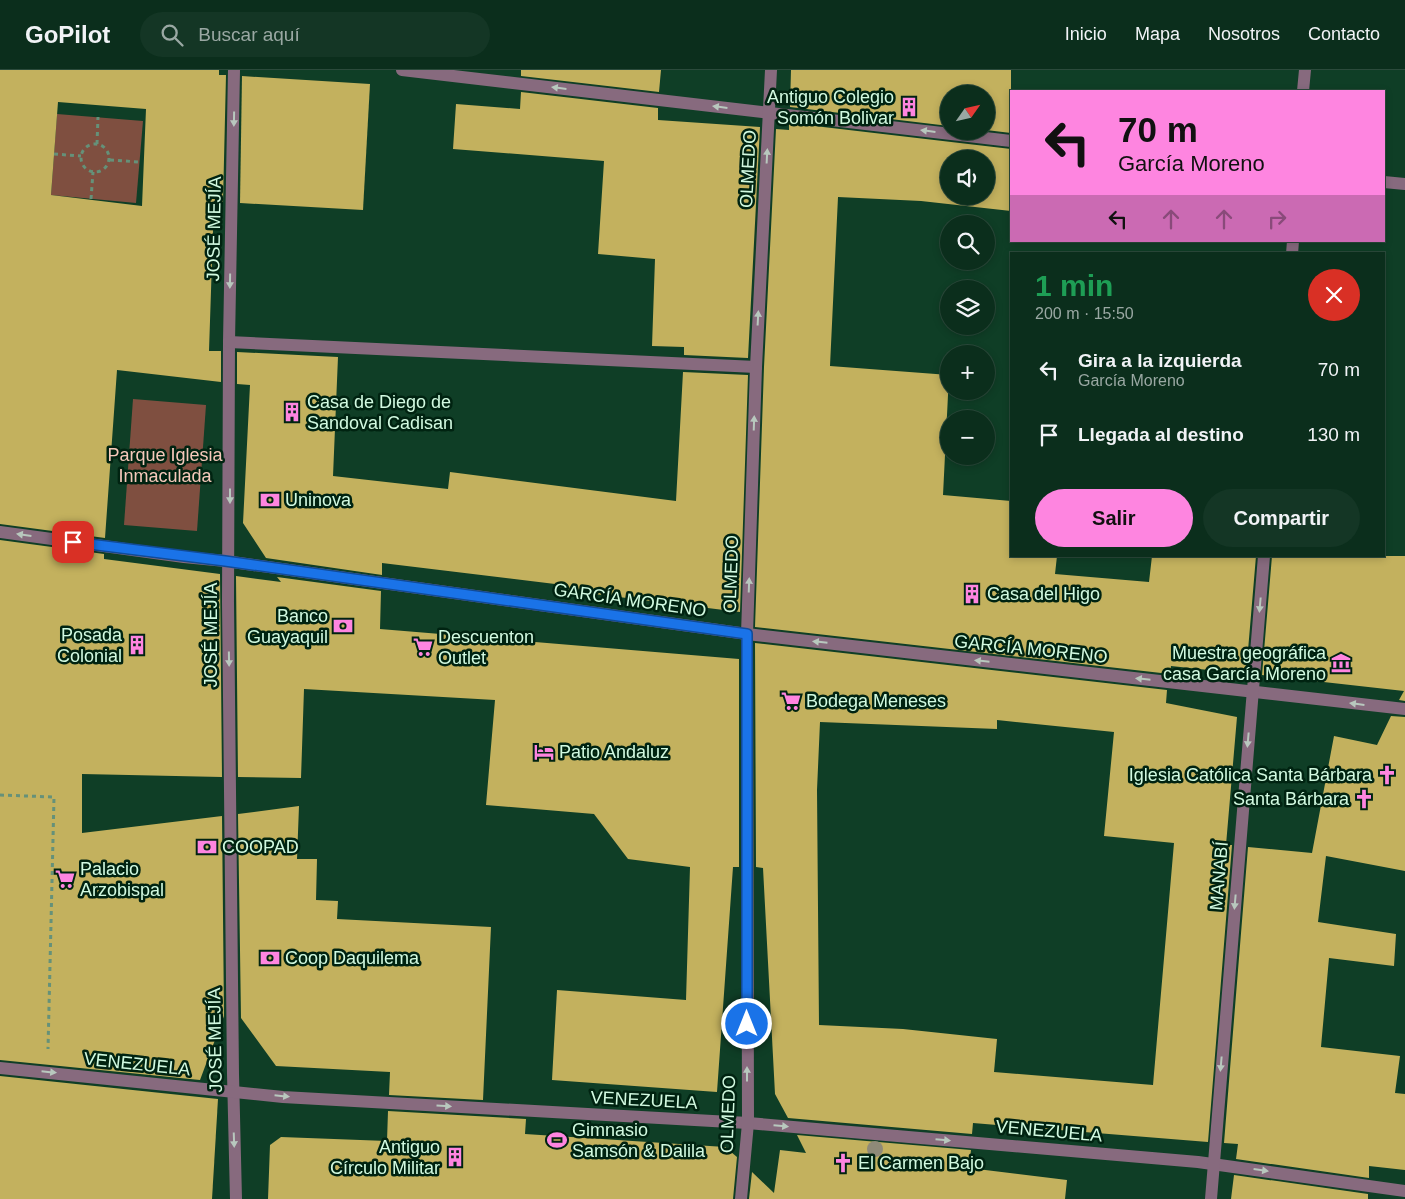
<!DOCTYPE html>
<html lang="es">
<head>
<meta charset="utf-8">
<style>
	:root { --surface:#0b2e1c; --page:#143625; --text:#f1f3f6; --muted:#9aa8a3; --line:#2b4a3b; --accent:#fe85e0 }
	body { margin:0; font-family:Arial,sans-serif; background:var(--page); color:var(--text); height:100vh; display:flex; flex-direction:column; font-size:19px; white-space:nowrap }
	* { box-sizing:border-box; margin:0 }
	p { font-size:16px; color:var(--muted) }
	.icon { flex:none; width:28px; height:28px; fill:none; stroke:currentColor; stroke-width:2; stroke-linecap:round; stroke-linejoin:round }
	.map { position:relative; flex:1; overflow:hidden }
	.side { position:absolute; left:1010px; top:182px; width:375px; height:305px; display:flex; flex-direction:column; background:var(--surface); border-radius:0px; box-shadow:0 2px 8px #0003,0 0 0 1px var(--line) }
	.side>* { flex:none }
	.hud { position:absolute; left:1010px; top:20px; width:375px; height:152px; border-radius:0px; box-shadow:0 2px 8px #0003,0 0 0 1px var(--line); background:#fe85e0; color:#111; overflow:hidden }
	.needle { width:32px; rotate:56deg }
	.fabs { position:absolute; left:940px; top:15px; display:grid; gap:10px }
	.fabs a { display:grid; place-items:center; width:55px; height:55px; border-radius:50%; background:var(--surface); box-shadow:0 2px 8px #0003,0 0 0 1px var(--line); font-size:25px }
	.pin { position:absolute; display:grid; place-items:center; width:42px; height:42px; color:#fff; margin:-21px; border-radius:10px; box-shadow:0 2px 8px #0006 }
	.me { position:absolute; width:55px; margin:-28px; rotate:0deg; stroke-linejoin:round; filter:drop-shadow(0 0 4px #0008) }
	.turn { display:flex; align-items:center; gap:18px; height:105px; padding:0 25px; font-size:22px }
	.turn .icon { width:65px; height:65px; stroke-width:2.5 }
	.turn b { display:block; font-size:35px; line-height:42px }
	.lanes { display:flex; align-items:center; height:48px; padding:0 25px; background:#0003; justify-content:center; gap:25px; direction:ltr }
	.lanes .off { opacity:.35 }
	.round { display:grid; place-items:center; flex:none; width:52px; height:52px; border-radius:26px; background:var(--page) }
	.headline { display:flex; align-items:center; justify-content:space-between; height:85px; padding:0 25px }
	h1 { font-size:30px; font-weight:700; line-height:38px; color:#1e9e55 }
	.button { display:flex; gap:10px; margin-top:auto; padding:10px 25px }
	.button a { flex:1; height:58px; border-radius:30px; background:var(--accent); color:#111; font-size:20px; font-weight:700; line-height:58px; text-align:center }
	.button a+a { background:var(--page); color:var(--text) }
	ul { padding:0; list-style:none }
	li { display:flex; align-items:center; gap:15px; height:65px; padding:0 25px }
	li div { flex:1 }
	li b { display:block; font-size:19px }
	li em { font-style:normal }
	header { display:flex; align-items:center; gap:30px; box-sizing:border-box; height:70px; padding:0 25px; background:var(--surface); border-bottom:1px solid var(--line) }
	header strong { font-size:24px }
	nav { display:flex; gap:28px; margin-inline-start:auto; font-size:18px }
	.search { width:350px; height:45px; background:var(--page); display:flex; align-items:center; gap:12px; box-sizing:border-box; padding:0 18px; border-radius:28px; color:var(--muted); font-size:19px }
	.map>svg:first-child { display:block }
</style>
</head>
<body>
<header>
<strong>GoPilot</strong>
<div class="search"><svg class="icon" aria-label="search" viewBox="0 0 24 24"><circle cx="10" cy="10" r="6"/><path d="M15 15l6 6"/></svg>Buscar aquí</div>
<nav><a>Inicio</a><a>Mapa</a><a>Nosotros</a><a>Contacto</a></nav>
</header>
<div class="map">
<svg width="1405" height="1129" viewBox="0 0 1405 1129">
	<rect width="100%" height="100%" fill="#0f3e26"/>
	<g fill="#7f4f40">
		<polygon points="57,44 143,51 136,133 51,125"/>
		<polygon points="133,329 206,335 197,461 124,455"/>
	</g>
	<g fill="#c3b15e" fill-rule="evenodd">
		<path d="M 0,0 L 219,0 L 219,5 L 226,5 L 223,132 L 214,131 L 209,281 L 221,281 L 221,312 L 117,300 L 105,468 L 0,454 ZM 58,32 L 146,39 L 142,136 L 51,125 Z"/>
		<polygon points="521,0 661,0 659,22 521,6"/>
		<polygon points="791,0 1011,0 1011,63 986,60 986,24 949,24 949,56 790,37"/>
		<polygon points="242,6 370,14 363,140 240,133"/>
		<polygon points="521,22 658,38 658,50 760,57 748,288 684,285 684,277 652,276 655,189 598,184 604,91 453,79 456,34 520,39"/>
		<path d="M 789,53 L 1011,79 L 1011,141 L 921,131 L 838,127 L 830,296 L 949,305 L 943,425 L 1011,431 L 1011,486 L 1057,486 L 1055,504 L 1149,512 L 1152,486 L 1256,486 L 1246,604 L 1171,596 L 1170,604 L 755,557 L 764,297 L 776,59 L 789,60 ZM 949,89 L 986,89 L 986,126 L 949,126 Z"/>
		<polygon points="237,282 338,287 333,406 448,419 450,402 676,431 683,302 748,305 740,542 554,519 555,514 382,493 382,505 266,488 243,453 250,315 237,314"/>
		<polygon points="0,470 104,484 104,489 220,504 222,707 82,704 82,763 222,746 224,946 200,1010 0,990"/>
		<polygon points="1272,486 1405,486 1405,631 1399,630 1404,621 1262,605"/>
		<polygon points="236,506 281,512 277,507 381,521 380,559 739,589 739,585 739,797 733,797 717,1022 552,1010 557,920 686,930 690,797 628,789 594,744 486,735 495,630 304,619 301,708 238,707"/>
		<path d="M 755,573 L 1167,620 L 1166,633 L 1237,647 L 1226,775 L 1232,775 L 1208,1072 L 973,1053 L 972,1064 L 788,1048 L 775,1024 L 763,798 L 756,797 ZM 997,650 L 1114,662 L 1104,766 L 1174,773 L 1153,1015 L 994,1002 L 997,969 L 903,959 L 819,955 L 817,720 L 820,652 L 997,659 Z"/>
		<polygon points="1391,646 1405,647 1405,801 1326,786 1318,852 1396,864 1394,896 1329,888 1321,977 1400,986 1395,1023 1405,1024 1405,1100 1369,1096 1369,1108 1236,1089 1238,1074 1224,1073 1248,777 1312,783 1334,666 1377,675"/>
		<polygon points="299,736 297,789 317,789 316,830 338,831 337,849 491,857 483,1030 389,1025 390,1002 276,996 241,948 238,744"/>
		<polygon points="0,1006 218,1029 212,1129 0,1129"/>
		<polygon points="388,1041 526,1049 525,1064 725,1077 737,1087 733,1129 268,1129 270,1075 281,1067 387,1071"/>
		<polygon points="797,1065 971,1080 969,1098 1067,1110 1065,1129 749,1129 752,1102 774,1123 780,1080 806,1083"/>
		<polygon points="1234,1105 1368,1124 1368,1129 1231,1129"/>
	</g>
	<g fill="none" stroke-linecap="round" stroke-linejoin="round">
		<g stroke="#659179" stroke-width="3" stroke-dasharray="4 4" stroke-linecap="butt">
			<circle cx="95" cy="88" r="14"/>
			<polyline points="97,74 98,47"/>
			<polyline points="54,84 81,86"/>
			<polyline points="110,90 139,92"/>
			<polyline points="91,129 93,102"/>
			<polyline points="0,725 54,727 48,979"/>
		</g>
		<g stroke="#876a7e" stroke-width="12">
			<polyline points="234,0 229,272 228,532 233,1004 236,1129"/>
			<polyline points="402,0 1011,71"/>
			<polyline points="1303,21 1305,0"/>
			<polyline points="1384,112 1405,114"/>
			<polyline points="1292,184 1293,171"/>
			<polyline points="229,272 756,297"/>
			<polyline points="0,462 184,487 225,491 747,564 1405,639"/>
			<polyline points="0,998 283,1027 748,1053 1198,1092 1405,1121"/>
			<polyline points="741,1129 748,1053 747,564 756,297 771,0"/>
			<polyline points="1211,1129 1264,486"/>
		</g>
	</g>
	<circle fill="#8e8a78" cx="875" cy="1079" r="8"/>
	<defs><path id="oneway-solid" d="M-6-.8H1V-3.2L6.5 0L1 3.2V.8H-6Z" transform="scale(1.25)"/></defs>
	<g fill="#b8c8be">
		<use href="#oneway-solid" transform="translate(559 18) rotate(-173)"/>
		<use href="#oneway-solid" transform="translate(720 37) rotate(-173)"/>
		<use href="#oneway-solid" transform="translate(234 49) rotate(91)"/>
		<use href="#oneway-solid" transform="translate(928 61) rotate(-173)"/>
		<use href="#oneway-solid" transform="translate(767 86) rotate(-87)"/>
		<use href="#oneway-solid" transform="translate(230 211) rotate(91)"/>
		<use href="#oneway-solid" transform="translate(758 248) rotate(-87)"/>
		<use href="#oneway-solid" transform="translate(754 353) rotate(-88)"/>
		<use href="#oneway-solid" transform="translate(230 426) rotate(90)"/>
		<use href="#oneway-solid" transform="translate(24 465) rotate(-172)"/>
		<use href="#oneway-solid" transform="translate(749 515) rotate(-88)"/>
		<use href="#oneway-solid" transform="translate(1260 535) rotate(95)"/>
		<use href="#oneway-solid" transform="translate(820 572) rotate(-174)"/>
		<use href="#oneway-solid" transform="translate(229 589) rotate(89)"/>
		<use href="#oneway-solid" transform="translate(982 591) rotate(-174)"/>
		<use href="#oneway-solid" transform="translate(1143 609) rotate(-174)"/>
		<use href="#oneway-solid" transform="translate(1357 634) rotate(-173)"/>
		<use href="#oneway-solid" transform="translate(1248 670) rotate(95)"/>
		<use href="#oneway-solid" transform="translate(1235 832) rotate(95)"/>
		<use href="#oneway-solid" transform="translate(1221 994) rotate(95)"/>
		<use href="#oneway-solid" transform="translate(49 1002) rotate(6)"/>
		<use href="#oneway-solid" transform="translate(747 1004) rotate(-90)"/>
		<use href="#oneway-solid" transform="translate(282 1026) rotate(6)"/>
		<use href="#oneway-solid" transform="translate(444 1036) rotate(3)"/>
		<use href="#oneway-solid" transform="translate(781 1056) rotate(5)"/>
		<use href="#oneway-solid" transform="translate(234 1070) rotate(88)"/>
		<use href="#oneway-solid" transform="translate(943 1070) rotate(5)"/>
		<use href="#oneway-solid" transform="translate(1261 1100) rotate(8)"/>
	</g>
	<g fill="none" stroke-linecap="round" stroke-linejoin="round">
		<defs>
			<polyline id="route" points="73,472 225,491 747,564 747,954"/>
		</defs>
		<use href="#route" stroke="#114b97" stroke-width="12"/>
		<use href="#route" stroke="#1a73e8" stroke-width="9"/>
	</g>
	<defs>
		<symbol id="building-bare" viewBox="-9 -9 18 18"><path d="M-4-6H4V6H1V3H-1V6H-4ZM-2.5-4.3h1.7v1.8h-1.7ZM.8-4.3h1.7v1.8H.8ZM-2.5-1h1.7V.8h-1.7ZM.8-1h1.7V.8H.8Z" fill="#fe85e0" stroke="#002311" stroke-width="2.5" paint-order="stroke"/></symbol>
		<symbol id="bank-bare" viewBox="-9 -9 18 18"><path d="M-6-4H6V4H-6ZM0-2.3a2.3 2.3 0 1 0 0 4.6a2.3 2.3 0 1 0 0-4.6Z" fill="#fe85e0" stroke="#002311" stroke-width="2.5" paint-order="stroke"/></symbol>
		<symbol id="supermarket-bare" viewBox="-9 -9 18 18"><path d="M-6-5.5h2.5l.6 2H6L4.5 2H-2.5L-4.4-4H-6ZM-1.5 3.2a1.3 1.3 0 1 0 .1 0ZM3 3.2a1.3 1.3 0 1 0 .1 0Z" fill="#fe85e0" stroke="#002311" stroke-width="2.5" paint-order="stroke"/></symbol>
		<symbol id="museum-bare" viewBox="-9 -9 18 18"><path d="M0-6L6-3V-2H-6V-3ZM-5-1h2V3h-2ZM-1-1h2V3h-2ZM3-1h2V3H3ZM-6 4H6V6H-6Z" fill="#fe85e0" stroke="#002311" stroke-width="2.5" paint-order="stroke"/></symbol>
		<symbol id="hotel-bare" viewBox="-9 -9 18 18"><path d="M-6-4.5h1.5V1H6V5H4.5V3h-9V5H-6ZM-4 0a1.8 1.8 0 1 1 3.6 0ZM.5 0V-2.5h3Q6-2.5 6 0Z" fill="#fe85e0" stroke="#002311" stroke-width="2.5" paint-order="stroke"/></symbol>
		<symbol id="church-bare" viewBox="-9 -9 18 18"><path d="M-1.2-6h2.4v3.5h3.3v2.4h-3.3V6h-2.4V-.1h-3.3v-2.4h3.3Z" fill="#fe85e0" stroke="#002311" stroke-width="2.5" paint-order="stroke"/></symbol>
		<symbol id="stadium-bare" viewBox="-9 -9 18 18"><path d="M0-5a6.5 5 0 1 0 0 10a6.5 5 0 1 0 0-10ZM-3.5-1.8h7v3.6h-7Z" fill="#fe85e0" stroke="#002311" stroke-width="2.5" paint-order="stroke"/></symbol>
	</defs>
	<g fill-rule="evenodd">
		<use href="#building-bare" x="895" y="23" width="28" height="28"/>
		<use href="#building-bare" x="278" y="328" width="28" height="28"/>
		<use href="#bank-bare" x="256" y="416" width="28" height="28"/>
		<use href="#building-bare" x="958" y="510" width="28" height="28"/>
		<use href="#bank-bare" x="329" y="542" width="28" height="28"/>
		<use href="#building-bare" x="123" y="561" width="28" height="28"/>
		<use href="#supermarket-bare" x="409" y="563" width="28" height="28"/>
		<use href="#museum-bare" x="1327" y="579" width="28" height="28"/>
		<use href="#supermarket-bare" x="777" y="617" width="28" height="28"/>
		<use href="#hotel-bare" x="530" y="668" width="28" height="28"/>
		<use href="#church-bare" x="1373" y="691" width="28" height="28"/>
		<use href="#church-bare" x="1350" y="715" width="28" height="28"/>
		<use href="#bank-bare" x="193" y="763" width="28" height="28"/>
		<use href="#supermarket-bare" x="51" y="795" width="28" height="28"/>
		<use href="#bank-bare" x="256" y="874" width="28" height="28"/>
		<use href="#stadium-bare" x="543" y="1056" width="28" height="28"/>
		<use href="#building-bare" x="441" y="1073" width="28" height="28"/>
		<use href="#church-bare" x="829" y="1079" width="28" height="28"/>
	</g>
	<g text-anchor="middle" stroke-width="5" stroke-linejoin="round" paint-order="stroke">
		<g font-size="18" fill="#d2fae1" stroke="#002311" text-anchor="start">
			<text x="894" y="33" text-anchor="end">Antiguo Colegio<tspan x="894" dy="21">Somón Bolivar</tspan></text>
			<text x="307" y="338">Casa de Diego de<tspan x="307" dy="21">Sandoval Cadisan</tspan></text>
			<text x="285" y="436">Uninova</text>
			<text x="987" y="530">Casa del Higo</text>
			<text x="328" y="552" text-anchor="end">Banco<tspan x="328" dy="21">Guayaquil</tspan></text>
			<text x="122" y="571" text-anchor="end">Posada<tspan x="122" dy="21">Colonial</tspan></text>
			<text x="438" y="573">Descuenton<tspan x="438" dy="21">Outlet</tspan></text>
			<text x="1326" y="589" text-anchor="end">Muestra geográfica<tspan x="1326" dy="21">casa García Moreno</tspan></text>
			<text x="806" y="637">Bodega Meneses</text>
			<text x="559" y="688">Patio Andaluz</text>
			<text x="1372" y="711" text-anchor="end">Iglesia Católica Santa Bárbara</text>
			<text x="1349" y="735" text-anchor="end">Santa Bárbara</text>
			<text x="222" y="783">COOPAD</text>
			<text x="80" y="805">Palacio<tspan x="80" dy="21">Arzobispal</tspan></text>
			<text x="285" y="894">Coop Daquilema</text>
			<text x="572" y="1066">Gimnasio<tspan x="572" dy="21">Samsón &amp; Dalila</tspan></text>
			<text x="440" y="1083" text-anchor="end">Antiguo<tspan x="440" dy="21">Círculo Militar</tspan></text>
			<text x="858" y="1099">El Carmen Bajo</text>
		</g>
		<g font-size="18" fill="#d2fae1" stroke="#002311">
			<text transform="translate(748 99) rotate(-87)" y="6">OLMEDO</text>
			<text transform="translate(214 159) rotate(-89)" y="6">JOSÉ MEJÍA</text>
			<text transform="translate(731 504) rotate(-88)" y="6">OLMEDO</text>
			<text transform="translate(630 530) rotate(8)" y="6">GARCÍA MORENO</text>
			<text transform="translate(211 565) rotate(-90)" y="6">JOSÉ MEJÍA</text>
			<text transform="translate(1031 579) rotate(6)" y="6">GARCÍA MORENO</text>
			<text transform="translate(1219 806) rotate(-85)" y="6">MANABÍ</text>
			<text transform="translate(215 970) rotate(-91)" y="6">JOSÉ MEJÍA</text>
			<text transform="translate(137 994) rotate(6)" y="6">VENEZUELA</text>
			<text transform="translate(644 1030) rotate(3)" y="6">VENEZUELA</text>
			<text transform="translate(728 1044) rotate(-88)" y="6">OLMEDO</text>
			<text transform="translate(1049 1061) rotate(5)" y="6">VENEZUELA</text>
		</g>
		<g font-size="18" fill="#f6c9bb" stroke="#002311">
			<text x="165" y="391">Parque Iglesia<tspan x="165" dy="21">Inmaculada</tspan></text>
		</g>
	</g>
</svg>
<div class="fabs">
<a><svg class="needle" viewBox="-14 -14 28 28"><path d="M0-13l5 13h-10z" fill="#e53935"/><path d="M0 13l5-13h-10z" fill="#9aa8a3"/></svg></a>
<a><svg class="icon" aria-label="sound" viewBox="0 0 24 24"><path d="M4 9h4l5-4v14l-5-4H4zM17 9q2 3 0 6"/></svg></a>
<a><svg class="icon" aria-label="search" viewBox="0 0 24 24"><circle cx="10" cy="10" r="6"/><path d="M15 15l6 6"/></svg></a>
<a><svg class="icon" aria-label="layers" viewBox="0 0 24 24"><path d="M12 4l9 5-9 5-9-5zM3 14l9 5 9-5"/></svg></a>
<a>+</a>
<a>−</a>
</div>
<div class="pin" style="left:73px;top:472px;background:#d93025"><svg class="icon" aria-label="arrive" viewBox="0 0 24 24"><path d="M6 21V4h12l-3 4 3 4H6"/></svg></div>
<svg class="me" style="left:747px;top:954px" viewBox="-20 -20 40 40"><circle r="17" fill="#1a73e8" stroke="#fff" stroke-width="3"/><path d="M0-11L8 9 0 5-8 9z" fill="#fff"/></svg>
<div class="hud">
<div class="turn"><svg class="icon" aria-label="left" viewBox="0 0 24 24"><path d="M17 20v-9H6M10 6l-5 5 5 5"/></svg><div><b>70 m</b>García Moreno</div></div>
<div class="lanes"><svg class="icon" aria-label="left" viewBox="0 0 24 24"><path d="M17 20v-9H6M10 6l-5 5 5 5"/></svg><svg class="icon off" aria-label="ahead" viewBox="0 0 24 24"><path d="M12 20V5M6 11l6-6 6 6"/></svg><svg class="icon off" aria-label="ahead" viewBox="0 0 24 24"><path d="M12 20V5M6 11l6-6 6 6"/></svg><svg class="icon off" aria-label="right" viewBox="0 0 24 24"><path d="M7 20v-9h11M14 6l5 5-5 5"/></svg></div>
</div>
<section class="side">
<div class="headline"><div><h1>1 min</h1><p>200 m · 15:50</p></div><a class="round" style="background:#d93025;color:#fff"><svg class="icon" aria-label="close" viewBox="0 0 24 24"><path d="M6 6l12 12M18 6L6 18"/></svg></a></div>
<ul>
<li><svg class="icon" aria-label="left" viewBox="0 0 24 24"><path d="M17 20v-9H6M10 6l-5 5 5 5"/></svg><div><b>Gira a la izquierda</b><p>García Moreno</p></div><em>70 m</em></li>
<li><svg class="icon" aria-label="arrive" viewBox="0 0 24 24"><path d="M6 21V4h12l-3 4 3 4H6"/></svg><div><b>Llegada al destino</b></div><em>130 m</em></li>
</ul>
<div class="button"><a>Salir</a><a>Compartir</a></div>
</section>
</div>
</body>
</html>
